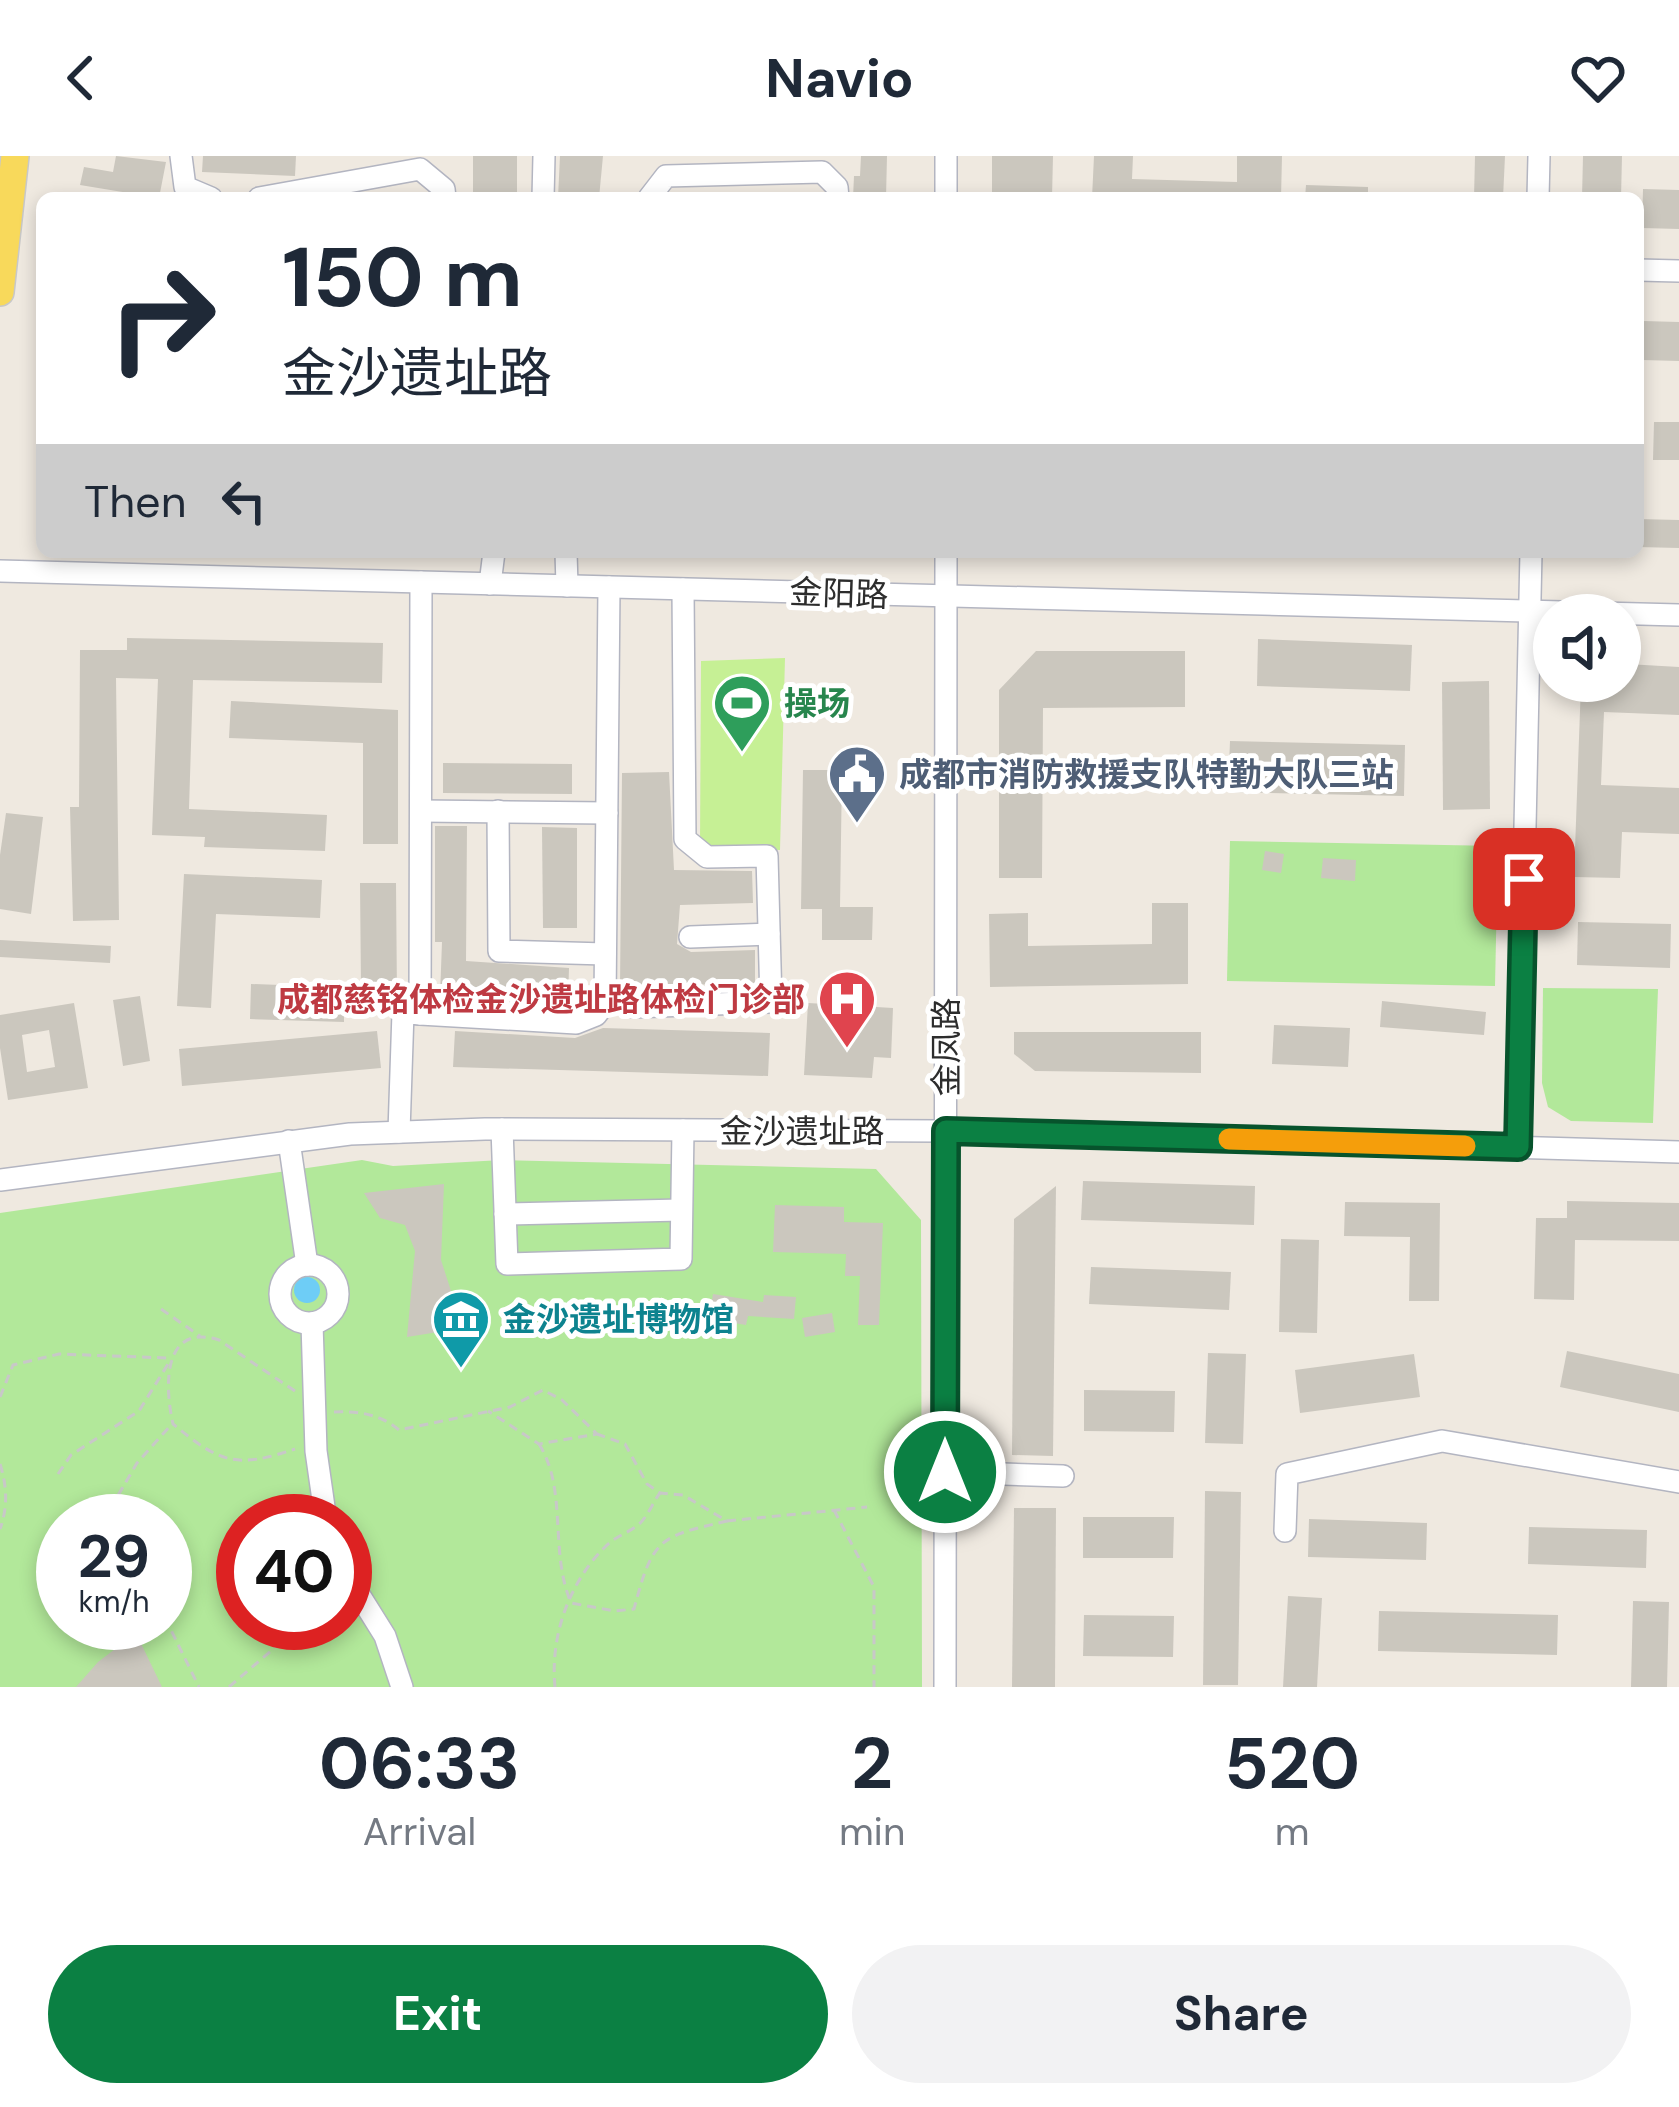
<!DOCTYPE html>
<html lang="en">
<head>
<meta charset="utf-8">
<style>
	:root { --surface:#fff; --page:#f2f2f3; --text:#1f2937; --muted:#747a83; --accent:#0b8043 }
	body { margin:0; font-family:"DM Sans","Noto Sans SC",sans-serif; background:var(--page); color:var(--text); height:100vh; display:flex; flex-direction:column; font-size:45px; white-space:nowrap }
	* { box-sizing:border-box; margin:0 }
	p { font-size:39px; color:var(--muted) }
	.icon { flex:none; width:66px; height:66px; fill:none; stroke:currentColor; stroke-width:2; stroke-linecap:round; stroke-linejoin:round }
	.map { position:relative; height:1531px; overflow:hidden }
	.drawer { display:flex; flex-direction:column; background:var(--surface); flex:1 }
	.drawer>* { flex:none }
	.hud { position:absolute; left:36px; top:36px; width:1608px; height:366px; border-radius:18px; box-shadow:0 6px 18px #0003; background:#fff; color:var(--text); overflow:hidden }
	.controls { position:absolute; left:1533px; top:438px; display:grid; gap:24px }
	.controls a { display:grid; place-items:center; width:108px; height:108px; border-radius:50%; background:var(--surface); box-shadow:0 6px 18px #0003; font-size:60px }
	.speed { position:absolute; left:36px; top:1338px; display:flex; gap:24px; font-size:60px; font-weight:700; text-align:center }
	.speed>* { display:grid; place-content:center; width:156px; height:156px; border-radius:50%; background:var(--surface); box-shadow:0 6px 18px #0003; line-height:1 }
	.speed small { font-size:30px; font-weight:400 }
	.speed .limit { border:18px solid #d22; background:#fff; color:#111 }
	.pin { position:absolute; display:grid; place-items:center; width:102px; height:102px; color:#fff; margin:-51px; border-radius:24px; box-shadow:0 6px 18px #0006 }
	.me { position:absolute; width:132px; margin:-66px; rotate:0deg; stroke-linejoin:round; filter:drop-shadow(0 0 9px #0008) }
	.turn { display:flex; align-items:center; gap:42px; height:252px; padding:0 48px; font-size:54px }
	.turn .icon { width:156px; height:156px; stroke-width:2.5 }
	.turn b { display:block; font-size:84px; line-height:102px }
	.then { display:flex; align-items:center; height:114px; padding:0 48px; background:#0003; gap:24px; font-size:45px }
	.eta { display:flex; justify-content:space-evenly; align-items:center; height:204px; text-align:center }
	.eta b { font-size:72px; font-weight:700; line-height:84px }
	.action { display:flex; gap:24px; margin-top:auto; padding:24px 48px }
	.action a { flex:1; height:138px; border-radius:72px; background:var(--accent); color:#fff; font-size:48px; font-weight:700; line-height:138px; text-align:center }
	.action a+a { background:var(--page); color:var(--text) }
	header { display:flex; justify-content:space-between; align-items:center; height:156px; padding:0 48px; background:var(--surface); font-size:54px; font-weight:700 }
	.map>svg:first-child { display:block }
</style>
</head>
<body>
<header><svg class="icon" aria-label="back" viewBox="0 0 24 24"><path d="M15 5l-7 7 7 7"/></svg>Navio<svg class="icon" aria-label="heart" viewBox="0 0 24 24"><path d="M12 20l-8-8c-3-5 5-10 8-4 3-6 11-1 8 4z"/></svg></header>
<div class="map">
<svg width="1679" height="1531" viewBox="0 0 1679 1531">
	<rect width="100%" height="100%" fill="#efe9e0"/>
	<g fill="#b2e89a" fill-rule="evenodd">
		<polygon points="1230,685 1498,690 1495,830 1227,825"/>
		<polygon points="1543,832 1658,833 1653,967 1571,965 1548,951 1542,927"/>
		<path d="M 362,1004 L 393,1010 L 502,1004 L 876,1013 L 921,1064 L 922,1531 L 0,1531 L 0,1057 ZM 63,1365 L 165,1365 L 165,1467 L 63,1467 ZM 243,1365 L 345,1365 L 345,1467 L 243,1467 Z"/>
	</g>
	<polygon fill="#c6f095" points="785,502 780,694 700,692 701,505"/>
	<circle fill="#6ecdf6" cx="307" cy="1134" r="13"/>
	<g fill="#cbc7be" fill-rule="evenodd">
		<polygon points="116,0 166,6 159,42 80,29 84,11 113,16"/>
		<polygon points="203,0 296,0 295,20 202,16"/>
		<rect x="473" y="0" width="44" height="42"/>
		<polygon points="560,0 603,0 599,42 558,42"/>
		<polygon points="861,0 887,0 886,42 853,42 854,20 860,20"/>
		<polygon points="992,0 1053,0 1052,42 992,42"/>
		<polygon points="1094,0 1133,0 1132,23 1237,26 1237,0 1282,0 1281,42 1092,42"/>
		<polygon points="1475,0 1505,0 1503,42 1474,42"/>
		<polygon points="1583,0 1622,0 1621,42 1582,42"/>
		<polygon points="1306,29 1368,31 1368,42 1305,42"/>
		<polygon points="1643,33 1679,34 1679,73 1642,72"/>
		<polygon points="1643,165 1679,166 1679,205 1642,204"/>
		<polygon points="1654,266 1679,266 1679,304 1653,304"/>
		<polygon points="1638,363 1679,364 1679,392 1638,391"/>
		<polygon points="127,482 383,487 382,527 193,524 189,653 327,659 325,695 204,691 205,681 152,679 158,523 116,522 119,764 73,765 70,651 79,651 80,494 127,494"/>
		<polygon points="1258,483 1412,489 1410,535 1257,530"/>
		<polygon points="1036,495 1185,495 1185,551 1043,552 1042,722 999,722 999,534"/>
		<polygon points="1627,508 1679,511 1679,559 1604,556 1601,629 1679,632 1679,678 1622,676 1620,722 1574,721 1581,527 1626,528"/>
		<polygon points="1489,525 1490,653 1443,654 1442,526"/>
		<polygon points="231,545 398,554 398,688 363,688 363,587 229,582"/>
		<polygon points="1230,585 1405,589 1404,640 1228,636"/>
		<polygon points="443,607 572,608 572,638 443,637"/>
		<polygon points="803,614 842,614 840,751 873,751 872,784 822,784 822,753 801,753"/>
		<polygon points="669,616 674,714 752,715 753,747 680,749 677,788 691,796 755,794 755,827 620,831 622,617"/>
		<polygon points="6,657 43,661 31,758 0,753 0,699"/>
		<polygon points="435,670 467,670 466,805 569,812 568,844 440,840 442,786 435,786"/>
		<polygon points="542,671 577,672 577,772 543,772"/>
		<polygon points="1265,695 1284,698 1281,717 1262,714"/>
		<polygon points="1323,702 1356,704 1355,725 1321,722"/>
		<polygon points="184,718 322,724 320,762 216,758 211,852 177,850"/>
		<polygon points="360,727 396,727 397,842 389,852 344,853 344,866 250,863 251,828 361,832"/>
		<polygon points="1152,747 1188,747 1188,828 990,831 989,758 1028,757 1028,790 1152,788"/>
		<polygon points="1578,766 1671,768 1670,812 1577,809"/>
		<polygon points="0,784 111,790 110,807 0,801"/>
		<polygon points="140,840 150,905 123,910 113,844"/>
		<polygon points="1382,845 1486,856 1484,879 1380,871"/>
		<path d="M 74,847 L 88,932 L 8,944 L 0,892 L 0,859 ZM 49,874 L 55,911 L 27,916 L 22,879 Z"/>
		<polygon points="808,847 893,852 891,902 874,901 872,922 804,919"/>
		<polygon points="1274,869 1350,872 1348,911 1272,908"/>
		<polygon points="603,872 770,877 768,920 453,911 455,875 575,882"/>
		<polygon points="377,875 381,912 182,930 179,893"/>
		<polygon points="1014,876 1201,876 1201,917 1035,915 1014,898"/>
		<polygon points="1083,1025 1255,1030 1254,1069 1081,1064"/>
		<polygon points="444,1028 441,1104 463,1172 407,1181 415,1095 405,1069 380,1062 364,1037"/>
		<polygon points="1056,1030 1053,1300 1012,1299 1014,1063"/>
		<polygon points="1567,1045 1679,1047 1679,1085 1575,1084 1574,1144 1534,1143 1536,1062 1567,1062"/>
		<polygon points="1345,1046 1440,1047 1439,1145 1409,1145 1410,1081 1344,1080"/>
		<polygon points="775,1049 844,1051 844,1066 883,1067 879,1169 858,1169 860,1120 845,1120 846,1098 773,1096"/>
		<polygon points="1281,1083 1319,1084 1317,1177 1279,1176"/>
		<polygon points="1091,1111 1231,1116 1229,1154 1089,1148"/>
		<polygon points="713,1138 763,1146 764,1139 796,1141 794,1163 748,1160 746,1169 709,1163"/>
		<polygon points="832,1157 835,1176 805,1181 802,1162"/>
		<polygon points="1567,1195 1679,1218 1679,1256 1560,1231"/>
		<polygon points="1208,1197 1246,1198 1243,1288 1205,1287"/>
		<polygon points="1414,1198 1420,1241 1300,1257 1295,1214"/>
		<polygon points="1084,1234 1175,1235 1174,1276 1084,1275"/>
		<polygon points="1205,1335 1241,1336 1238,1529 1203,1529"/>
		<polygon points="1014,1352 1056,1352 1055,1531 1012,1531"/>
		<polygon points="1083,1361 1174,1361 1173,1402 1083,1402"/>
		<polygon points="1309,1363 1427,1367 1426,1404 1308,1401"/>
		<polygon points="1529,1371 1647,1374 1646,1412 1528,1408"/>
		<polygon points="1288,1440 1322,1442 1317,1531 1283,1531"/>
		<polygon points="1633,1445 1669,1446 1667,1531 1631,1531"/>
		<polygon points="1379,1455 1558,1459 1557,1499 1378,1495"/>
		<polygon points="1084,1459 1174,1460 1173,1501 1083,1500"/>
		<polygon points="136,1477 162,1531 76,1531 98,1506"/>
	</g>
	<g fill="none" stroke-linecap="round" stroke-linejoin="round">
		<defs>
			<g id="minor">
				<polyline points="181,0 185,31 211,42"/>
				<polyline points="259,42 420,13 444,33 445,42"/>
				<polyline points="543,42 544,0"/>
				<polyline points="649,42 666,20 822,16 837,31 838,42"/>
				<polyline points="946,42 946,0"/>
				<polyline points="1538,42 1539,0"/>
				<polyline points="1638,114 1679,115"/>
				<polyline points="566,396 567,430"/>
				<polyline points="0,415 1679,459"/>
				<polyline points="490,428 494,396"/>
				<polyline points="421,655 607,657"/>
				<polyline points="498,655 499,795 605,798"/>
				<polyline points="690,781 769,778"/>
				<polyline points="633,851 771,846 767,700 707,701 685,683 683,433"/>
				<polyline points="420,858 576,867 596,859 605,847 609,431"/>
				<polyline points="502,973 507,1108 681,1103 683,974"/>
				<polyline points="399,976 403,856 420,858 421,426"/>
				<polyline points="289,985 307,1109"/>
				<polyline points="1518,991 1531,396"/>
				<polyline points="0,1024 350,978 485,973 945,975 1679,996"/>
				<polyline points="505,1058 681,1054"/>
				<circle cx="309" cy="1138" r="29"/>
				<polyline points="312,1167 316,1295 326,1365"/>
				<polyline points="945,1316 1063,1320"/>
				<polyline points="1285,1375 1287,1318 1442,1285 1679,1326"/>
				<polyline points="345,1416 385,1480 402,1531"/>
				<polyline points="945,1531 946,396"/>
			</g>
			<polyline id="major" points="0,136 15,0"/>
		</defs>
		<use href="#minor" stroke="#b3b5c1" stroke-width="24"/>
		<use href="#major" stroke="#c8c8c8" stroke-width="30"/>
		<g stroke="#c8c8c8" stroke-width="3" stroke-dasharray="9 6" stroke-linecap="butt">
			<polyline points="161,1153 200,1180"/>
			<path d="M 295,1235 L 219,1184 C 161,1166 165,1233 173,1268 C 220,1307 236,1313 295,1293"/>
			<polyline points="0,1241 13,1209 59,1198 168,1202"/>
			<path d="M 334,1256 C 359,1255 380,1258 399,1274 L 510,1251 L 543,1234 L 562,1244 L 597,1278 L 539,1288 L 488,1255"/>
			<path d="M 539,1288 C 568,1334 549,1395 571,1447 L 615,1455 L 634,1453 C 653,1381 659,1381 727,1365 L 683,1339 L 660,1337"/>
			<path d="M 0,1308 C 7,1330 8,1351 0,1373"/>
			<polyline points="58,1318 71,1299 139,1255 168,1208"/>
			<polyline points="834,1354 874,1431 874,1531"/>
			<polyline points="103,1365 137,1307 171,1269"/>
			<polyline points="727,1365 867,1351"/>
			<polyline points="165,1462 199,1531"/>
			<polyline points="229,1531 272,1494 296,1467"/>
			<path d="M 555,1531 C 550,1480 569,1426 606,1390 C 616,1380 628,1377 638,1369 C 647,1362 653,1346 660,1337 L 647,1328 L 625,1288 L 597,1278"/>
		</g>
		<use href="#minor" stroke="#fff" stroke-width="21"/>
		<use href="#major" stroke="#f8d95b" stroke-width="27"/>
	</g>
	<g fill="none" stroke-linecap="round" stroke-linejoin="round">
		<defs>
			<polyline id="route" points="945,1316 946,975 1518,991 1524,723"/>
		</defs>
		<use href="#route" stroke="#07532c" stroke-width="30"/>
		<use href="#route" stroke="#0b8043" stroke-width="21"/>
		<polyline stroke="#f59e0b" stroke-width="21" points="1229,983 1465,990"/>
	</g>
	<defs>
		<symbol id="stadium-pin" viewBox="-11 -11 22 30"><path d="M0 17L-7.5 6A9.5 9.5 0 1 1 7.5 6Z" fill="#2e9e5b" stroke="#fff"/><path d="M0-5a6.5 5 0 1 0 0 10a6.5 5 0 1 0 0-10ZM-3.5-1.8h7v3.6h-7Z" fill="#fff"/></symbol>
		<symbol id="civic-pin" viewBox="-11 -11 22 30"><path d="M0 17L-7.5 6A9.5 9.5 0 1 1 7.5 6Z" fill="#5c6f8a" stroke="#fff"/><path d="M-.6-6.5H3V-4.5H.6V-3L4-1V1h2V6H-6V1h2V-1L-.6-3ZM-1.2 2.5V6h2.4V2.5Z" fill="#fff"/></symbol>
		<symbol id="hospital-pin" viewBox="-11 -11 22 30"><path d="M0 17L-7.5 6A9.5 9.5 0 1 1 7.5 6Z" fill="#e0444e" stroke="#fff"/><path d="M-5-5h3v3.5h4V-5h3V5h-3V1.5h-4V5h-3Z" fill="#fff"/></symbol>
		<symbol id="museum-pin" viewBox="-11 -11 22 30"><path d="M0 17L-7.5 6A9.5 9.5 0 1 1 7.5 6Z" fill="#0f9aa8" stroke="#fff"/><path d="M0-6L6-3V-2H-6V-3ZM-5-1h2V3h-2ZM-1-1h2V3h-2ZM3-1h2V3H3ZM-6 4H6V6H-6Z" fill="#fff"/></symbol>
	</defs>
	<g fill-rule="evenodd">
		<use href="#stadium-pin" x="709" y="514" width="66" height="90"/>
		<use href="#civic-pin" x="824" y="585" width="66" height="90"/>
		<use href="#hospital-pin" x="814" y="810" width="66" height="90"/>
		<use href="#museum-pin" x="428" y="1130" width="66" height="90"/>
	</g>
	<g text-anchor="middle" stroke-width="10" stroke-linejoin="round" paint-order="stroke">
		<g font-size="33" fill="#2d2d2d" stroke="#fff">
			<text transform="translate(839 437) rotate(2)" y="12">金阳路</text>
			<text transform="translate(946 891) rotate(-90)" y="12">金凤路</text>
			<text x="802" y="987">金沙遗址路</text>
		</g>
		<g font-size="33" font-weight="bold" fill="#27864d" stroke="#fff" text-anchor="start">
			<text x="784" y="559">操场</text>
		</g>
		<g font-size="33" font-weight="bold" fill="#4e5e75" stroke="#fff" text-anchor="start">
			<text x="899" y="630">成都市消防救援支队特勤大队三站</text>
		</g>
		<g font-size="33" font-weight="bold" fill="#be3a42" stroke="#fff" text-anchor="end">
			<text x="805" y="855">成都慈铭体检金沙遗址路体检门诊部</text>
		</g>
		<g font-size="33" font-weight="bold" fill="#0d838f" stroke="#fff" text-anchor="start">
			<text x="503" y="1175">金沙遗址博物馆</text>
		</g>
	</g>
</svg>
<div class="controls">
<a><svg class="icon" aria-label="sound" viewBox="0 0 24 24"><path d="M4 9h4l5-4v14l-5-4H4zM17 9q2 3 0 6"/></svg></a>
</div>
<div class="speed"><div>29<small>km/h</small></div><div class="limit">40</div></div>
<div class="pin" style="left:1524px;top:723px;background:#d93025"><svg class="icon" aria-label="arrive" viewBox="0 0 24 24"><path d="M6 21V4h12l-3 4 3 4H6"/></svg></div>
<svg class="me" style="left:945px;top:1316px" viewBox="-20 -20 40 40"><circle r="17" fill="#0b8043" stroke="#fff" stroke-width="3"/><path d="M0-11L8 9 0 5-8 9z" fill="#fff"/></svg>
<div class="hud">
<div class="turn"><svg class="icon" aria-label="right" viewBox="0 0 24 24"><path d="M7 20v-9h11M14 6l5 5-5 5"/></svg><div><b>150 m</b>金沙遗址路</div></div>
<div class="then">Then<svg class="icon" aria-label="left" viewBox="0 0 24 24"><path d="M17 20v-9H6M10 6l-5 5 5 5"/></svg></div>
</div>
</div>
<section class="drawer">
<div class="eta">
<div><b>06:33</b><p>Arrival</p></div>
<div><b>2</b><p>min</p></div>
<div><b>520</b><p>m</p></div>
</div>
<div class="action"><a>Exit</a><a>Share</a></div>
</section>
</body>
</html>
